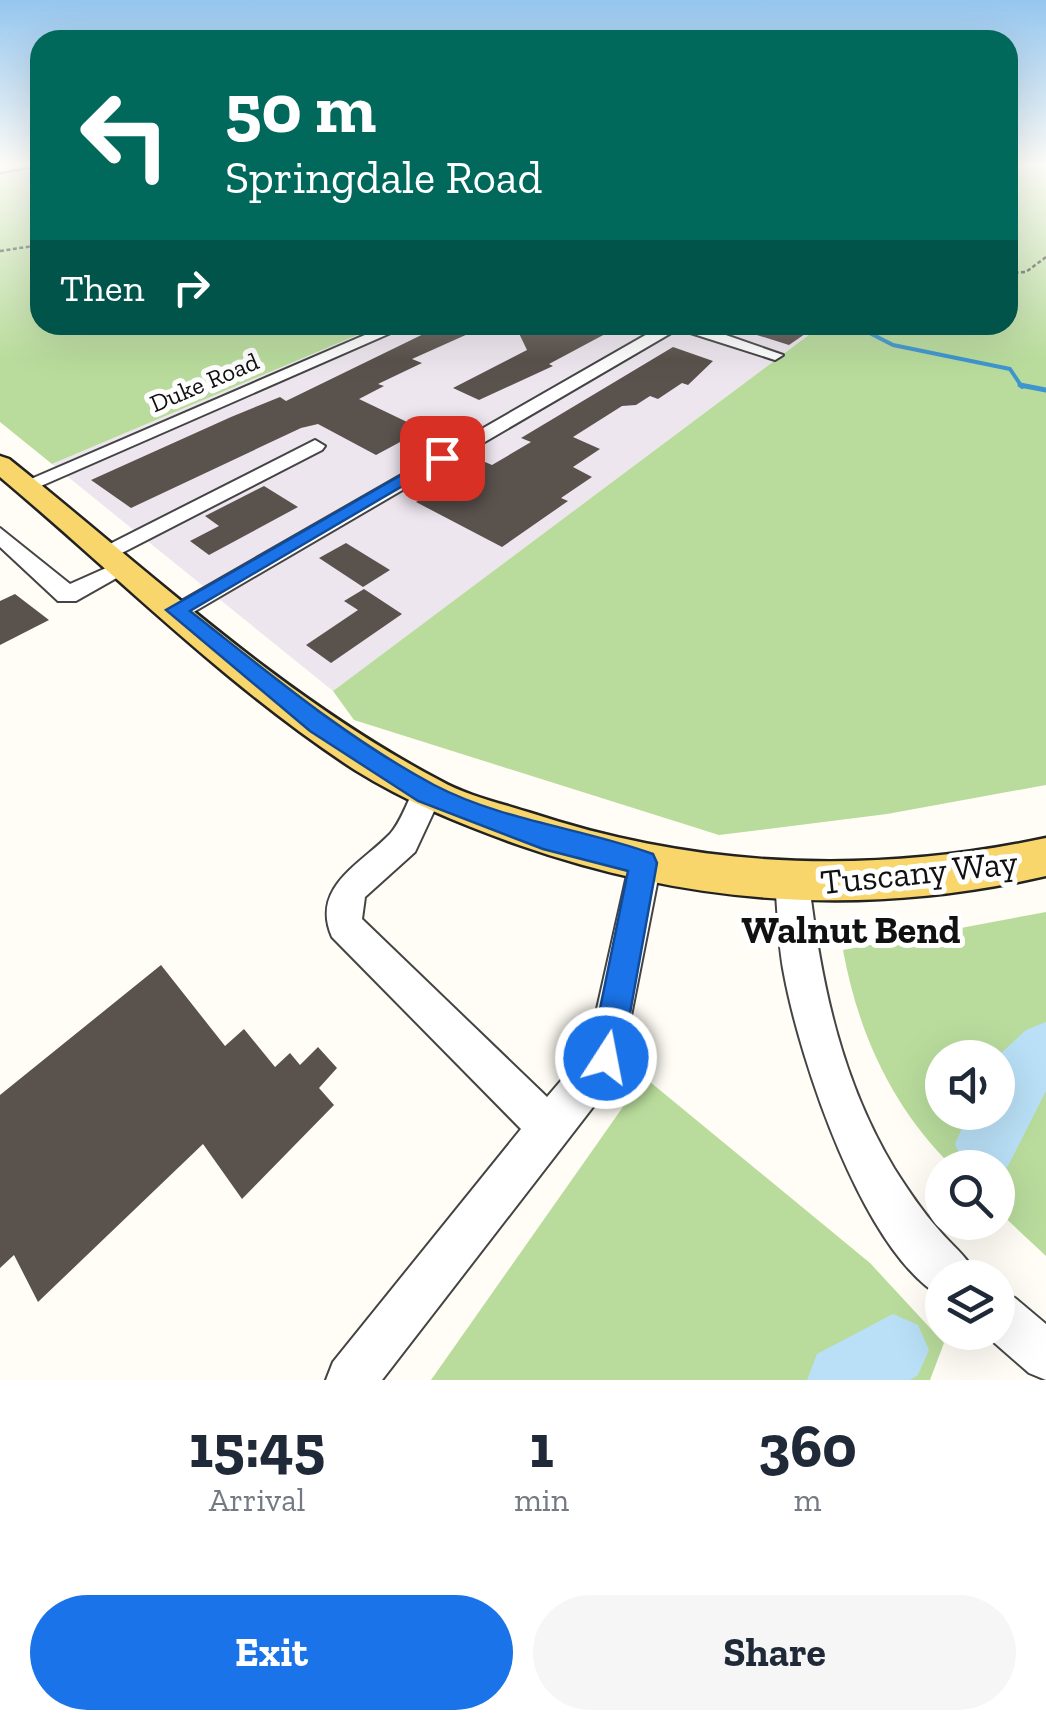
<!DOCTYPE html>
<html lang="en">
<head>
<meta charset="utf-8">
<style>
	:root { --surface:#fff; --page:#f6f6f7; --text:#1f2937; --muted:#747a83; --accent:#1a73e8 }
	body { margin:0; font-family:"Zilla Slab",serif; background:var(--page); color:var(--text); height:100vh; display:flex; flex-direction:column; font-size:38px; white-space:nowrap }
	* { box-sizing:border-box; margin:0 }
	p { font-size:32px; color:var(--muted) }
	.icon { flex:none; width:55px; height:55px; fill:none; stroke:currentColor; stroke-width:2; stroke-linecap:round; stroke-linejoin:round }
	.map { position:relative; height:1380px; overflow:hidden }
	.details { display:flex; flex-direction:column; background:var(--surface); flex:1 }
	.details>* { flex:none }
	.top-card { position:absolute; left:30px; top:30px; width:988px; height:305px; border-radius:30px; box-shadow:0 10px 40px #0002; background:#00695c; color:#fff; overflow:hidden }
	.controls { position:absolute; left:925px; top:1040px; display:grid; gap:20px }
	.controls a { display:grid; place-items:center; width:90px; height:90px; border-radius:50%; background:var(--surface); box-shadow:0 10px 40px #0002; font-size:50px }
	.pin { position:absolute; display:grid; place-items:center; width:85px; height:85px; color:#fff; margin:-42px; border-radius:20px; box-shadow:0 5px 15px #0006 }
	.me { position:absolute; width:110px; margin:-55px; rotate:11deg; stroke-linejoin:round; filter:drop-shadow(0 0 8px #0008) }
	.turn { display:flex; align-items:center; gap:35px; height:210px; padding:0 30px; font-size:45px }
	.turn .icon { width:130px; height:130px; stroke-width:2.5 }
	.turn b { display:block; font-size:70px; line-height:85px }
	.then { display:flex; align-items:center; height:95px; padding:0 30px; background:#0003; gap:20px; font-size:38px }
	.eta { display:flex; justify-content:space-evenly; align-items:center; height:170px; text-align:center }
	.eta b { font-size:60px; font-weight:700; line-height:70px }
	.button { display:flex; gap:20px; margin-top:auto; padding:20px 30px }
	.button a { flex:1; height:115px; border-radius:60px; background:var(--accent); color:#fff; font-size:40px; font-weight:700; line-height:115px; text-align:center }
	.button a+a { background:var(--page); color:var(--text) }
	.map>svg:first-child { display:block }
</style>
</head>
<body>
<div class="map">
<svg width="1046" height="1380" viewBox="0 0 1046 1380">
	<rect width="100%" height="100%" fill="#fffdf5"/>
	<polygon fill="#eee6ef" points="381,325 822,325 333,691 52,464"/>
	<g fill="#b9dc9c" fill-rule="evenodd">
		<polygon points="1008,166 1046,166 1046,785 887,814 719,835 354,720 333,691 822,325 1008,325"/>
		<polygon points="40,170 40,325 381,325 52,464 0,422 0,173"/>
		<path d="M 1046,912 L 1046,1256 L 998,1211 L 998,1168 L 953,1167 C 893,1109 858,1033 843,950 ZM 942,1058 L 998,1058 L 998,1112 L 942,1112 Z"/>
		<polygon points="644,1077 870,1263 944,1343 930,1380 431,1380"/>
	</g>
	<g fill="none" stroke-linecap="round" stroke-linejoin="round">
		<polyline stroke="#3f96cf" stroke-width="4" points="854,325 893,345 1010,369 1022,387"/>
		<polyline stroke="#3f96cf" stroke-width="5" points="1020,385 1046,390"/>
		<g fill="#b9e0f7" fill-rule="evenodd">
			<polygon points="1046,1022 1046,1091 1008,1166 998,1170 964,1166 955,1144 969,1112 998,1112 998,1056 1026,1030"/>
			<polygon points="893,1314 918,1325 929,1350 918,1375 910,1380 807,1380 817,1354"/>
		</g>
	</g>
	<g fill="#5a524d">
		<polygon points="442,325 488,325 412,359 422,363 378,384 384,386 359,399 428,432 407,443 402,441 376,455 318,424 301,428 131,508 91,480 231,417 280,397 286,401"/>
		<polygon points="515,325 622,325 549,364 553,366 479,400 453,388 527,350"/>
		<polygon points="738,325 818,325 789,345 738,329"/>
		<polygon points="673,347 713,361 688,385 682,383 658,399 650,396 636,405 622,406 573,437 600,449 573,467 592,477 561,498 568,501 502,547 416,502 476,466 485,462 492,465 531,442 521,438"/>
		<polygon points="264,486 298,507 209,555 190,541 219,526 205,516"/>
		<polygon points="346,543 390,570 363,587 319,558"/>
		<polygon points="364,589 402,614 331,663 306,645 358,610 344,601"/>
		<polygon points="15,594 49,620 0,645 0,601"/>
		<polygon points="161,965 225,1046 244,1029 275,1067 290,1053 300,1065 318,1047 337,1068 319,1088 334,1105 242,1199 203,1144 38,1302 14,1255 0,1268 0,1095"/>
	</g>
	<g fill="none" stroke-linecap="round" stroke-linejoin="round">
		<defs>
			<g id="minor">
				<polygon points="388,325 409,325 34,489 20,489 17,485"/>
				<polygon points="663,325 697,325 783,355 775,360 678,329 185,617 167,617 164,611"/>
				<polygon points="315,440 325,446 322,450 114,557 106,559 94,552"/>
				<polygon points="0,528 70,584 124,560 136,567 76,601 58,601 0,547"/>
				<path d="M 427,781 L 438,785 L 442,794 L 415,852 L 365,897 L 362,919 L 547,1097 L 588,1049 L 632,853 L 644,848 L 656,853 L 661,863 L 620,1072 L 382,1380 L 326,1380 L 333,1362 L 521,1129 L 332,937 C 310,887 361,864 390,834 C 401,822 408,800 416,785 Z"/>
				<path d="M 792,868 L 804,872 L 809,883 C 821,983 841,1080 894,1168 C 908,1190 922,1211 939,1230 C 953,1247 969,1257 977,1278 L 942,1278 L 942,1297 C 863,1252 800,1060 784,974 C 778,944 778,913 775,883 L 780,872 Z"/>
				<polygon points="998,1291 1015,1298 1046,1324 1046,1380 1029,1373 982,1332 998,1332"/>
			</g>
			<g id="major">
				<polygon points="0,166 32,166 0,172"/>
				<path d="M 0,456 L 9,459 C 148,570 280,696 439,780 C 467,796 500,803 531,813 C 700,869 873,875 1046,838 L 1046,876 C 867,917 693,906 519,845 C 461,824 408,803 355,770 C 226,686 117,575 0,477 Z"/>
			</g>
		</defs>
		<use href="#minor" stroke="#444" stroke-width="4"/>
		<use href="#major" stroke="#222" stroke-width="5"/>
		<g stroke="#333" stroke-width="2.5" stroke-dasharray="4 2.5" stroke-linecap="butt">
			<polyline points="0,251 40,245"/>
			<polyline points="1008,273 1026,272 1046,257"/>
		</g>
		<use href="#minor" fill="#fff" fill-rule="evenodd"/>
		<use href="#major" fill="#f9d66b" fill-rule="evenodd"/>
	</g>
	<linearGradient id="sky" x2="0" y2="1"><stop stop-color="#95c6ee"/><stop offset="0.46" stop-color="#fffefa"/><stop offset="1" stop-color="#fffefa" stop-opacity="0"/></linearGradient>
	<rect width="1046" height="359" fill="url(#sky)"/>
	<path fill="#1a73e8" stroke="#114b97" stroke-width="2.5" d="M 436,455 L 450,458 L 190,611 C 269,673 346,738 434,785 C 503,821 582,828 653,854 L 657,863 L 622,1058 L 618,1070 L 606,1075 L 594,1070 L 590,1058 L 628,871 L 543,849 L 418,801 L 310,731 L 166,610 Z"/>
	<g text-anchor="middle" stroke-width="10" stroke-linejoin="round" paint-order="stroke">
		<g font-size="25" fill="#111" stroke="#fff">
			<text transform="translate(204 382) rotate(-23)" y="9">Duke Road</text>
		</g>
		<g font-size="35" fill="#111" stroke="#fff">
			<text transform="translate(919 872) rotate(-6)" y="12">Tuscany Way</text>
		</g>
		<g font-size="38" font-weight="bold" fill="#111" stroke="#fff">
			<text x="851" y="943">Walnut Bend</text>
		</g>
	</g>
</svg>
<div class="controls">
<a><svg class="icon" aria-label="sound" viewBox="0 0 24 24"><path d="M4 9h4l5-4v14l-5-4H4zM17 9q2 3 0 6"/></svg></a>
<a><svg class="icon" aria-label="search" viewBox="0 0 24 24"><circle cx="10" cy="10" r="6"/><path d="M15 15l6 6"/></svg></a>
<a><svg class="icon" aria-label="layers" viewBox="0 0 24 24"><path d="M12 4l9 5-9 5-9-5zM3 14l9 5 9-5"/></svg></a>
</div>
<div class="pin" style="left:442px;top:458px;background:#d93025"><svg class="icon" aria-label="arrive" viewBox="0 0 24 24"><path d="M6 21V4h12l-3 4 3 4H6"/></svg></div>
<svg class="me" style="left:606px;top:1058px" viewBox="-20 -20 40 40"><circle r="17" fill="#1a73e8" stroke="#fff" stroke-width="3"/><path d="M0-11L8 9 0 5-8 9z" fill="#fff"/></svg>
<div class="top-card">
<div class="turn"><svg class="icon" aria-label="left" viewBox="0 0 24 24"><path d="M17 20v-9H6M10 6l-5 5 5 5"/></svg><div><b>50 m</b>Springdale Road</div></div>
<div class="then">Then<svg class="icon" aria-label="right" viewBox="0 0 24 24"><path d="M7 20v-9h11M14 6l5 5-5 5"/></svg></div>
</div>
</div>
<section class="details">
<div class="eta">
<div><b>15:45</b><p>Arrival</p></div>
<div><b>1</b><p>min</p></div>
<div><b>360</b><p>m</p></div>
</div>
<div class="button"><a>Exit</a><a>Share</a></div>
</section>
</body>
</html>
